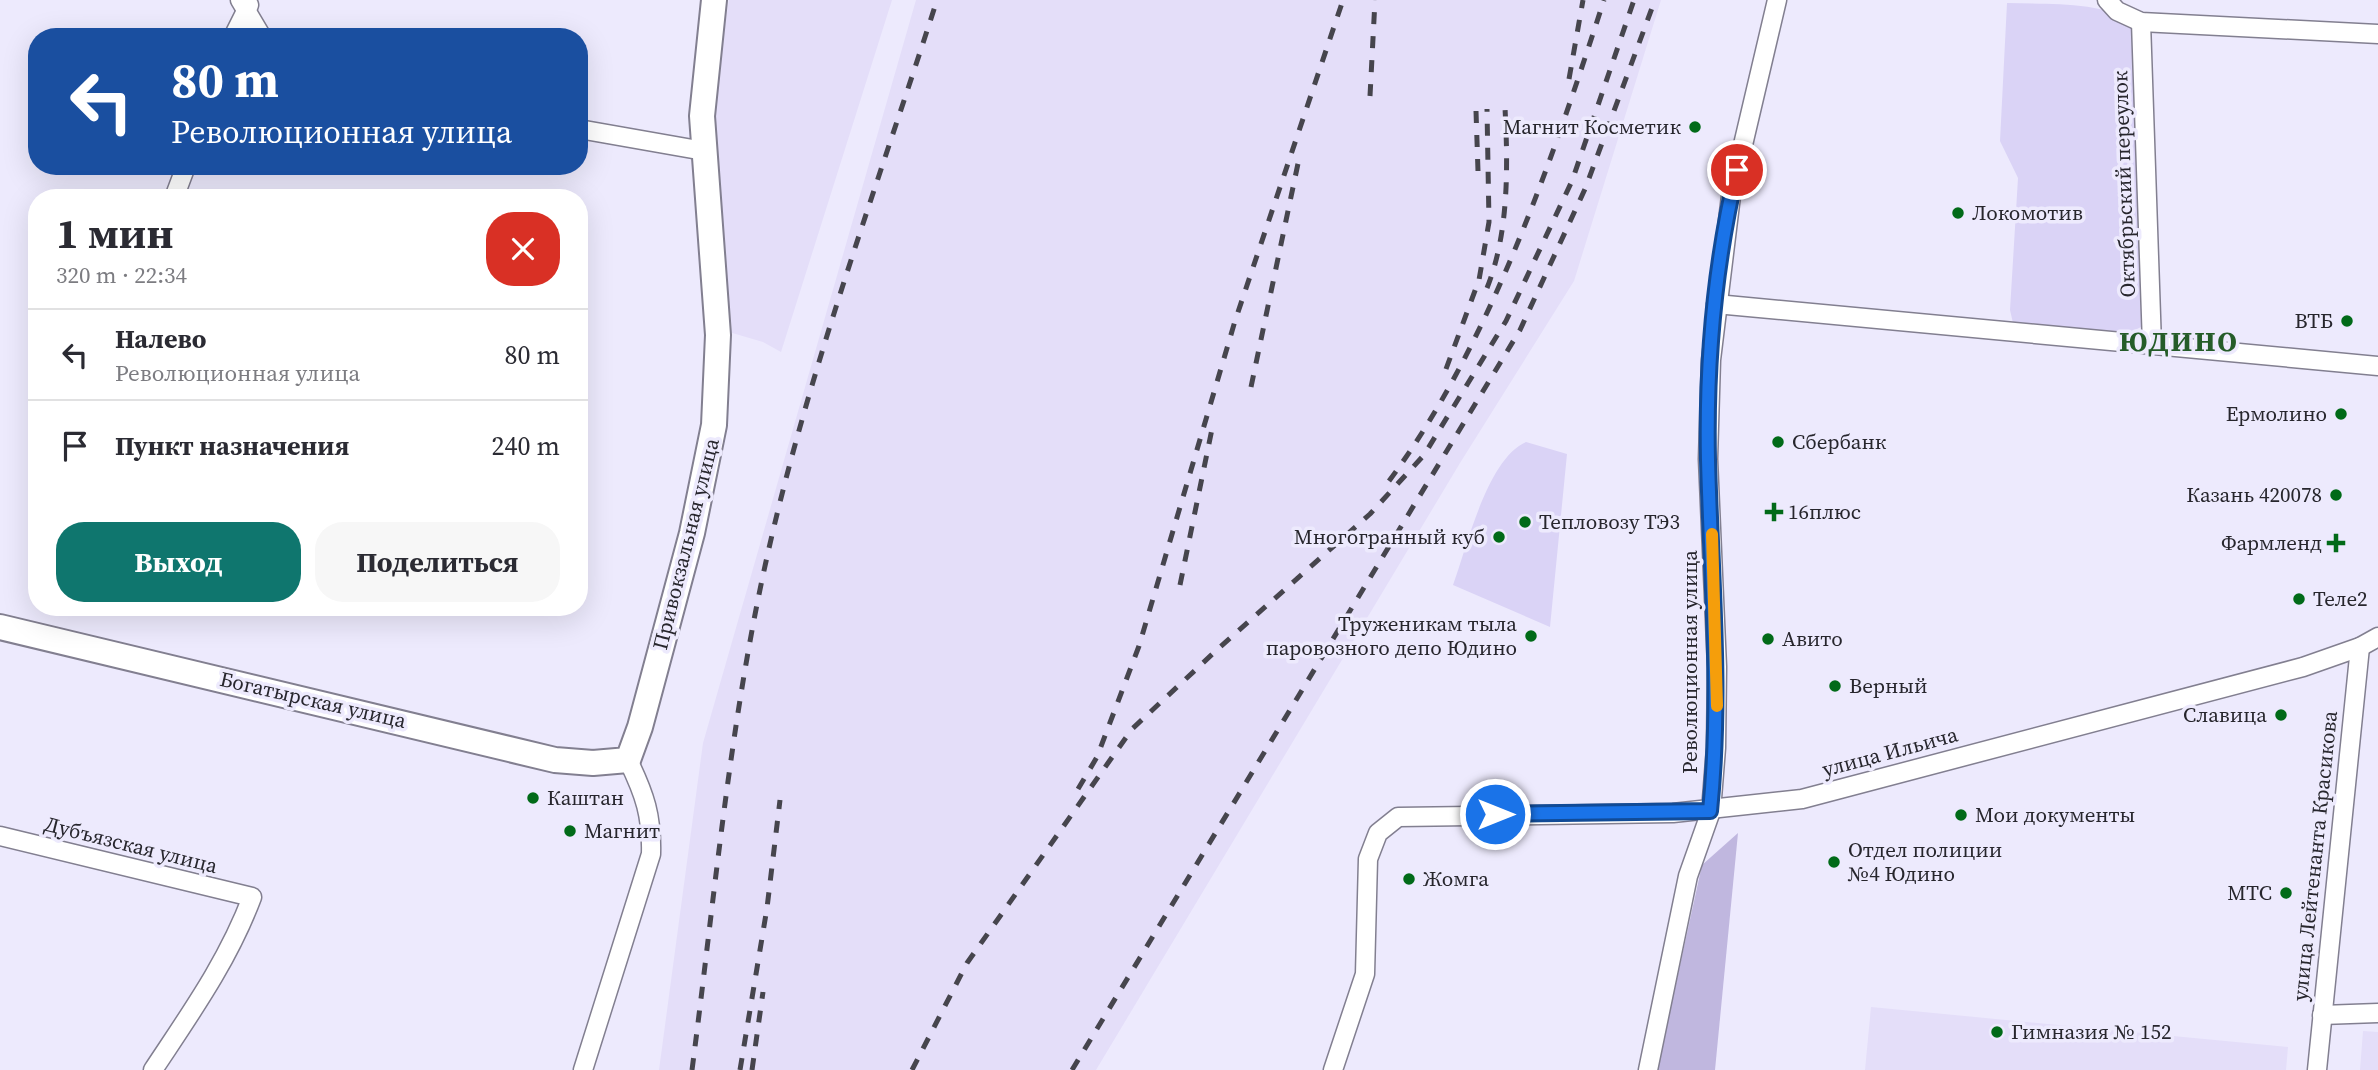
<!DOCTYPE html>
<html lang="ru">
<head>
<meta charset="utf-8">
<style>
	:root { --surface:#fff; --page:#f7f7f7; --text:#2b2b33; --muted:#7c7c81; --line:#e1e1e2; --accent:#0f766e }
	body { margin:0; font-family:"Source Serif 4",serif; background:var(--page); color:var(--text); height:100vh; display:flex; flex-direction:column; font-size:26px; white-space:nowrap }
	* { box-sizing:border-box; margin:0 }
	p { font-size:23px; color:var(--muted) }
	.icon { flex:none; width:38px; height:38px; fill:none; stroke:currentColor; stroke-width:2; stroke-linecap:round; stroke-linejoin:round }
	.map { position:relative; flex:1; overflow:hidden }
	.drawer { position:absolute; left:28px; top:189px; width:560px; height:427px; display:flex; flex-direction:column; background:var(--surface); border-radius:28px; box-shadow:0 7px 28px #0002 }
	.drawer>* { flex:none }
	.banner { position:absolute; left:28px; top:28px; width:560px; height:147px; border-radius:28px; box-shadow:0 7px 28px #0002; background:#1a4fa0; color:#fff; overflow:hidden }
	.pin { position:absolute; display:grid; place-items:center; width:60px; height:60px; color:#fff; margin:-30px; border:4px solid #fff; border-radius:50%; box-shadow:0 2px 7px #0007 }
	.me { position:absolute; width:77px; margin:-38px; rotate:90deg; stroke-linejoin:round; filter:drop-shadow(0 0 5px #0008) }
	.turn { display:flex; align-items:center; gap:24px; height:147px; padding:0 28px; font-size:32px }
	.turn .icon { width:91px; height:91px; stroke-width:2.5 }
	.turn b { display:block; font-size:49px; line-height:60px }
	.round { display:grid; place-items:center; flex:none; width:74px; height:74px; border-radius:28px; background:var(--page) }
	.summary { display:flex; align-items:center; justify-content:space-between; height:119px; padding:0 28px }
	h1 { font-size:42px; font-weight:700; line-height:52px }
	.button { display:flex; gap:14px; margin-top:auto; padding:14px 28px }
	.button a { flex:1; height:80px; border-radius:28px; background:var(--accent); color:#fff; font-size:28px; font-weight:700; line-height:80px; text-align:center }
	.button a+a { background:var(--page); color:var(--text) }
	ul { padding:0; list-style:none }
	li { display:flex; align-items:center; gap:21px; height:91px; padding:0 28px; border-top:2px solid var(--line) }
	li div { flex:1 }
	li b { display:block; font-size:26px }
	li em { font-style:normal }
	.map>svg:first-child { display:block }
</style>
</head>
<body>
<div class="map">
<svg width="2378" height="1070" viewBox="0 0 2378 1070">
	<rect width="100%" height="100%" fill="#edeafd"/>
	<g fill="#e4def9">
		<polygon points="729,0 892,0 781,352 763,342 729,332 714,96"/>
		<polygon points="916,0 1661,0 1574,281 1460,463 1096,1070 659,1070 703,743"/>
		<polygon points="1871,1007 2288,1047 2286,1070 1865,1070"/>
		<polygon points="2363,1031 2378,1032 2378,1070 2360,1070"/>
	</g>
	<g fill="#dad3f6">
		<path d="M 2007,3 C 2054,4 2098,2 2141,22 L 2151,322 L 2127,334 L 2105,335 L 2013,323 L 2010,310 L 2018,178 L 2000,141 Z"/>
		<path d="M 1526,442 L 1567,454 L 1550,627 L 1453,585 C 1467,547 1487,459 1526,442 Z"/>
	</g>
	<polygon fill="#c0b7df" points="1738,833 1715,1070 1657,1070 1702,865"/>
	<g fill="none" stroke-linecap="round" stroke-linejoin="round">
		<defs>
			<g id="street">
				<polyline points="240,0 262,37"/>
				<polyline points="2107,0 2117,11 2141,22 2378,34"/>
				<polyline points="2141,22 2152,345"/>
				<polyline points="233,37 249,5"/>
				<polyline points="579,129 704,151"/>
				<polyline points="174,198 186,166"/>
				<polyline points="1716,304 2378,366"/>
				<path d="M 0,836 L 252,897 C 228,961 190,1014 153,1070"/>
				<polyline points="2322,1015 2378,1013"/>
				<path d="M 583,1070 L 651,854 C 652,816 645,795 628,760"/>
				<polyline points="1333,1070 1365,974 1368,859 1378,833 1398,817 1673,813 1802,799 2303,667 2360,647 2378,637"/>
				<polyline points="1648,1070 1688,876 1711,811 1716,748 1717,667 1708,459 1711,360 1731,196 1777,0"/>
				<polyline points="2317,1070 2360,647"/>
			</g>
			<polyline id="secondary" points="0,627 555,760 593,763 628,760 640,727 692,533 714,425 718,335 702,116 714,0"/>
		</defs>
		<use href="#street" stroke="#827f90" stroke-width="21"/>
		<use href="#secondary" stroke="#827f90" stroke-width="28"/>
		<use href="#street" stroke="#fff" stroke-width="18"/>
		<use href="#secondary" stroke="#fff" stroke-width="24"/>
		<g stroke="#46454d" stroke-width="5" stroke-dasharray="12 12" stroke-linecap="butt">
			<polyline points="1569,79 1583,0"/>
			<polyline points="1370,96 1375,0"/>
			<polyline points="1476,111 1478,171"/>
			<path d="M 1487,288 C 1509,233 1508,166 1505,108"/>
			<polyline points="1446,369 1479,280 1489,222 1487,109"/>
			<polyline points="1251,387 1300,154"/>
			<path d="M 1389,481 C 1490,345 1552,160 1604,0"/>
			<polyline points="1180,585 1213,424"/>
			<polyline points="1078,789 1097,757 1139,646 1235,321 1343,0"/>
			<path d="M 692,1070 C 714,902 729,731 765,566 C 807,374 877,187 937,0"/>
			<polyline points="740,1070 767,908 780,800"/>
			<polyline points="752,1070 763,992"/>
			<polyline points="912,1070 967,963 1132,729 1220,647 1370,514 1424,455 1506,321 1572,181 1634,0"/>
			<polyline points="1072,1070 1520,330 1585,189 1655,0"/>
		</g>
	</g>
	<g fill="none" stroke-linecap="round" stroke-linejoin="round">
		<defs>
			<path id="route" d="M 1495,814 L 1710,811 C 1722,693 1711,578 1708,460 C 1706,364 1715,263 1737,170"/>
		</defs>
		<use href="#route" stroke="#114b97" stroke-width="18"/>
		<use href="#route" stroke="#1a73e8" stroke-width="12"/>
		<polyline stroke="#f59e0b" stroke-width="12" points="1712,534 1717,706"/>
	</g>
	<g fill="#016a18" stroke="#edeafd" stroke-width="2.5">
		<circle cx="1695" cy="127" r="7"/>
		<circle cx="1958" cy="213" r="7"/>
		<circle cx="2347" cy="321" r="7"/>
		<circle cx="2341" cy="414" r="7"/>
		<circle cx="1778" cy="442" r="7"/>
		<circle cx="2336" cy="495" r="7"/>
		<path d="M1770.5 501.5h7v7h7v7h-7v7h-7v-7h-7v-7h7z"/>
		<circle cx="1525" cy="522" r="7"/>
		<circle cx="1499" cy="537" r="7"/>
		<path d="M2332.5 532.5h7v7h7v7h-7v7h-7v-7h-7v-7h7z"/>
		<circle cx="2299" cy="599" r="7"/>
		<circle cx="1531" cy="636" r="7"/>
		<circle cx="1768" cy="639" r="7"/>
		<circle cx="1835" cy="686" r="7"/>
		<circle cx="2281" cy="715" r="7"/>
		<circle cx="533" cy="798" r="7"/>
		<circle cx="1961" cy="815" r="7"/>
		<circle cx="570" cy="831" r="7"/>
		<circle cx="1834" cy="862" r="7"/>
		<circle cx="1409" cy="879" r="7"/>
		<circle cx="2286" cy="893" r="7"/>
		<circle cx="1997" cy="1032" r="7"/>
	</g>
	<g text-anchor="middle" stroke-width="7" stroke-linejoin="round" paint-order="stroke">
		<g font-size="21" fill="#27262d" stroke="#edeafd" text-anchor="start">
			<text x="1681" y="134" text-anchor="end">Магнит Косметик</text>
			<text x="1972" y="220">Локомотив</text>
			<text x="2333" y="328" text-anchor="end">ВТБ</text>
			<text x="2327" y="421" text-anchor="end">Ермолино</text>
			<text x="1792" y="449">Сбербанк</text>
			<text x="2322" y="502" text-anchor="end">Казань 420078</text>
			<text x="1788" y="519">16плюс</text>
			<text x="1539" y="529">Тепловозу ТЭ3</text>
			<text x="1485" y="544" text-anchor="end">Многогранный куб</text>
			<text x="2322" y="550" text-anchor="end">Фармленд</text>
			<text x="2313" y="606">Теле2</text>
			<text x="1517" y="631" text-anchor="end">Труженикам тыла<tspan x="1517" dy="24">паровозного депо Юдино</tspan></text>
			<text x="1782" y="646">Авито</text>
			<text x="1849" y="693">Верный</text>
			<text x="2267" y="722" text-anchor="end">Славица</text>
			<text x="547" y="805">Каштан</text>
			<text x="1975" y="822">Мои документы</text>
			<text x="584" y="838">Магнит</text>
			<text x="1848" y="857">Отдел полиции<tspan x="1848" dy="24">№4 Юдино</tspan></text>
			<text x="1423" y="886">Жомга</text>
			<text x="2272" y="900" text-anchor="end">МТС</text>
			<text x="2011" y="1039">Гимназия № 152</text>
		</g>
		<g font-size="21" fill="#27262d" stroke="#edeafd">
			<text transform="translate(2124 184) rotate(-92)" y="7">Октябрьский переулок</text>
			<text transform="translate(686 544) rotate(-76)" y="7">Привокзальная улица</text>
			<text transform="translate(1690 662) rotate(-90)" y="7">Революционная улица</text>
			<text transform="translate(313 700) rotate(13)" y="7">Богатырская улица</text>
			<text transform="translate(1890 752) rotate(-15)" y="7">улица Ильича</text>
			<text transform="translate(131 845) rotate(14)" y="7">Дубъязская улица</text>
			<text transform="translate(2315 856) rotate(-84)" y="7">улица Лейтенанта Красикова</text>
		</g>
		<g font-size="28" font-weight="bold" letter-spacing="2" fill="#255c29" stroke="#edeafd">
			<text x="2179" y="351">ЮДИНО</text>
		</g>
	</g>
</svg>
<div class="pin" style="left:1737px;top:170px;background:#d93025"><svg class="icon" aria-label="arrive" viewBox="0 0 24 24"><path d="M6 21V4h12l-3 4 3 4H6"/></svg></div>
<svg class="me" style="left:1495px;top:814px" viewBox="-20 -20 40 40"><circle r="17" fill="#1a73e8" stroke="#fff" stroke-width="3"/><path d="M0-11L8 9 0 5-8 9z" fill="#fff"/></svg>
<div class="banner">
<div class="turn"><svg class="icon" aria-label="left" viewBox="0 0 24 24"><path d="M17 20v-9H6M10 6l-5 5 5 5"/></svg><div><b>80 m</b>Революционная улица</div></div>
</div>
<section class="drawer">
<div class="summary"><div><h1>1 мин</h1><p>320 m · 22:34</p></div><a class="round" style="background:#d93025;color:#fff"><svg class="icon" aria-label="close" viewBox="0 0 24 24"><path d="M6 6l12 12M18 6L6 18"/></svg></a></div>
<ul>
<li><svg class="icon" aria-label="left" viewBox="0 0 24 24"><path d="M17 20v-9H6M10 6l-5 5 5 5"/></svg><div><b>Налево</b><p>Революционная улица</p></div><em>80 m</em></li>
<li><svg class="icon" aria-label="arrive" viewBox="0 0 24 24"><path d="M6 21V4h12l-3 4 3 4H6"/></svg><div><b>Пункт назначения</b></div><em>240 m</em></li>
</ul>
<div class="button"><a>Выход</a><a>Поделиться</a></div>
</section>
</div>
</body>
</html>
